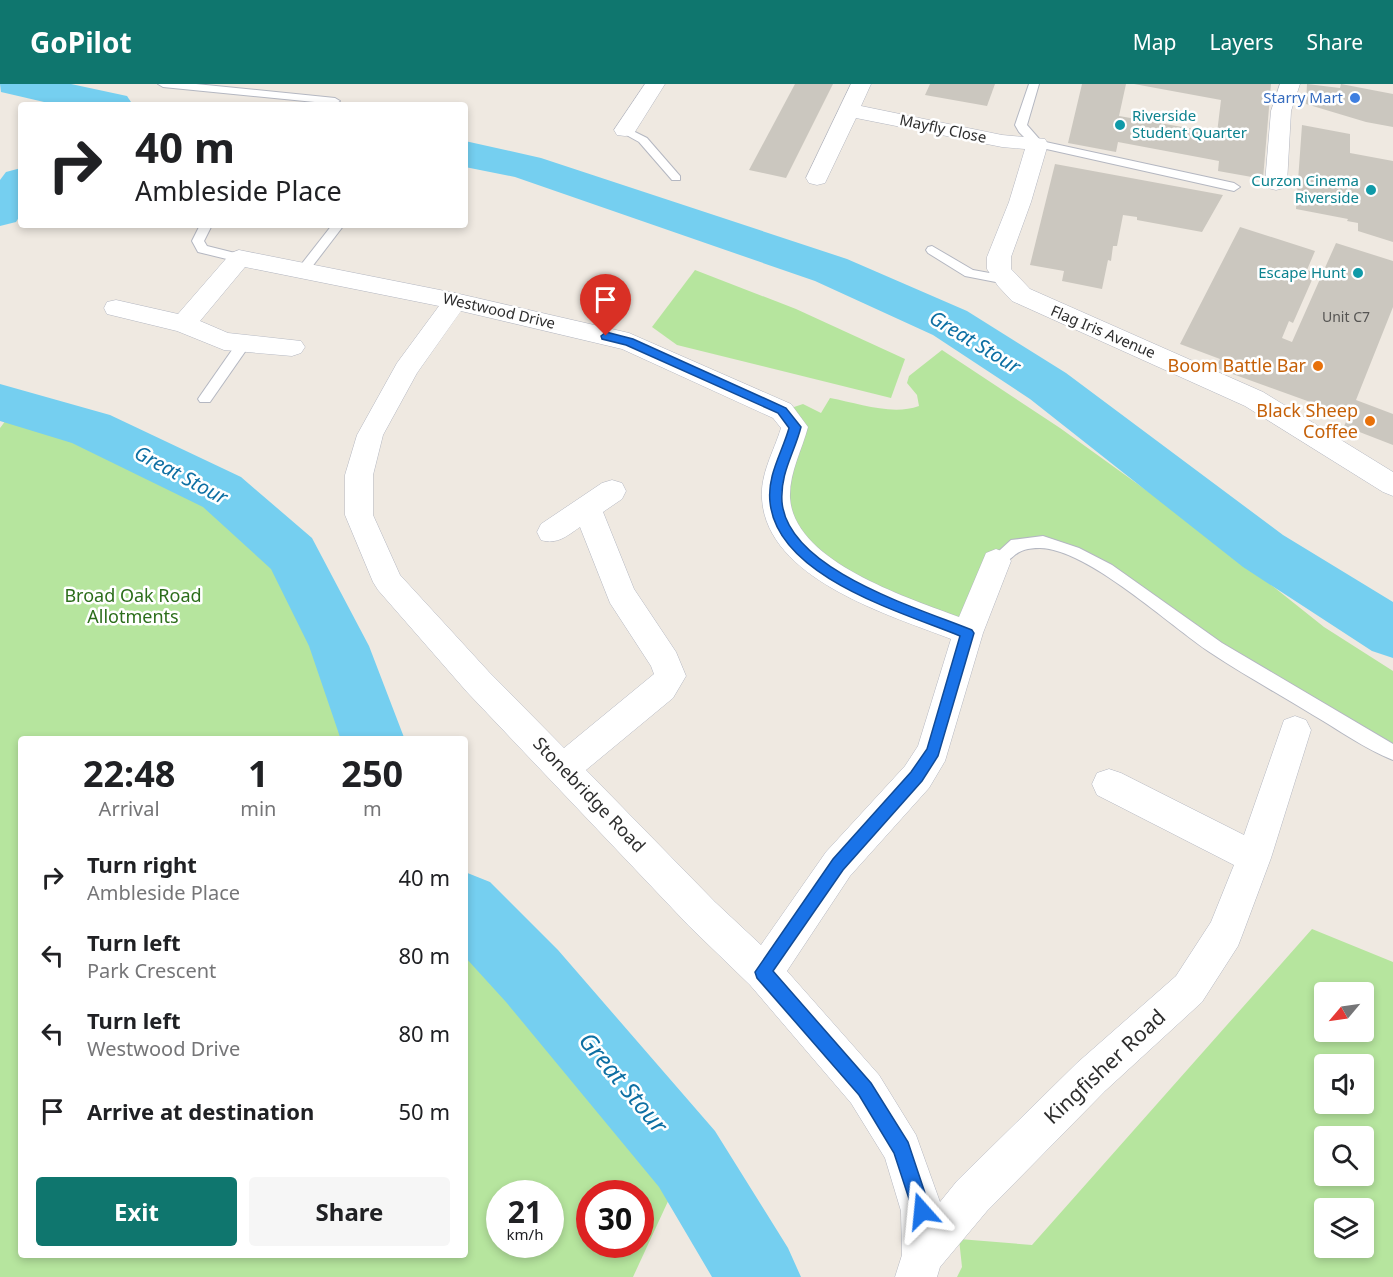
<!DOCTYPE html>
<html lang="en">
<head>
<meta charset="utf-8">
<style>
	:root { --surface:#fff; --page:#f6f6f6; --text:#202124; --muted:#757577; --accent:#0f766e }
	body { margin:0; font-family:"Noto Sans",sans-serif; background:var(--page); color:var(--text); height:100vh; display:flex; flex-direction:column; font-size:22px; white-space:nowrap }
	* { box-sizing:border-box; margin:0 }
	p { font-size:20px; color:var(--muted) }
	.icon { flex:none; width:33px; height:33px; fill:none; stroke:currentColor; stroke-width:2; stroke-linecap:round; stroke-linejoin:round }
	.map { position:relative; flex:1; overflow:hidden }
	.drawer { position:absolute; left:18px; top:652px; width:450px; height:522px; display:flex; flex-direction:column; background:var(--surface); border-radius:6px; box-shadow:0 3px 9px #0003 }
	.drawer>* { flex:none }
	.top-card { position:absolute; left:18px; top:18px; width:450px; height:126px; border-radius:6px; box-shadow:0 3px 9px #0003; background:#fff; color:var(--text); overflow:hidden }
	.needle { width:39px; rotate:241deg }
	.controls { position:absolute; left:1314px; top:898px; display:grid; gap:12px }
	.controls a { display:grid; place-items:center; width:60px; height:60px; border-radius:6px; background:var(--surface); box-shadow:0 3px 9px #0003; font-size:30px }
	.speed { position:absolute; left:486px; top:1096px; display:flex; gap:12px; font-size:30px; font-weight:700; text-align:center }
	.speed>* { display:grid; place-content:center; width:78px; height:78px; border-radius:50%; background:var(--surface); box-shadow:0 3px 9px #0003; line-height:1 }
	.speed small { font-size:15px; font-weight:400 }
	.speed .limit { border:9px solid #d22; background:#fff; color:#111 }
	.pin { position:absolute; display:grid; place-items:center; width:51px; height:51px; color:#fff; margin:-62px -26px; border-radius:50% 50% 50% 0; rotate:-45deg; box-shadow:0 0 6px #0007 }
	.pin .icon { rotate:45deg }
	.me { position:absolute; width:66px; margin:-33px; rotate:342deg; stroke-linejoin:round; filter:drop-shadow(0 0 4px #0008) }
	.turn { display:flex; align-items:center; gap:21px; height:126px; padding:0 18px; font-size:27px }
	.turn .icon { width:78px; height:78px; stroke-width:2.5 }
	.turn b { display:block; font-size:42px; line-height:51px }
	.eta { display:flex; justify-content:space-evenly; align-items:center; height:102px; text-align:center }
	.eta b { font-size:36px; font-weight:700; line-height:42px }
	.button { display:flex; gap:12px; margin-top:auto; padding:12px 18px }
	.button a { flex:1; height:69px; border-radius:6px; background:var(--accent); color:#fff; font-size:24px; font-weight:700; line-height:69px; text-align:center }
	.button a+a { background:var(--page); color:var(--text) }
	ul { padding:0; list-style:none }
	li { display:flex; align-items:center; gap:18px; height:78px; padding:0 18px }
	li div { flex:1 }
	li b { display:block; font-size:22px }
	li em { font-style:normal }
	header { display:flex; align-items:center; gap:36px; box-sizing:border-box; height:84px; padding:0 30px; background:var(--accent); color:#fff }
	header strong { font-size:28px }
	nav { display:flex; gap:33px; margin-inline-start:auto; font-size:21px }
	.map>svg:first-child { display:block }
</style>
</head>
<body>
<header>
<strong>GoPilot</strong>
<nav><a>Map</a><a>Layers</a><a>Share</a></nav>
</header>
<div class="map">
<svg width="1393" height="1193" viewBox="0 0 1393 1193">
	<rect width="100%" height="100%" fill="#efe9e1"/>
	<g fill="#b6e59e" fill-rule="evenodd">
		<polygon points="695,186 796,225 905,275 891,314 677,261 652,243"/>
		<path d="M 942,266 L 1060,344 L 1207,450 L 1324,543 L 1393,587 L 1393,668 L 1081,471 L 1041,458 L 1000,470 L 968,549 L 800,465 L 777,390 L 790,362 L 782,327 L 803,320 L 821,329 L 830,314 C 858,319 892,332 919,322 L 917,311 L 907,299 L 909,292 Z"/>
		<path d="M 9,332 L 90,354 L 140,374 L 212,414 L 284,475 L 333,566 L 363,655 L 21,656 L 21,1172 L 465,1172 L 465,840 L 525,901 L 682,1087 L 633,1193 L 0,1193 L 0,344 ZM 500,1110 L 550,1110 L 550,1161 L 500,1161 ZM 590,1110 L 640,1110 L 640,1161 L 590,1161 Z"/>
		<path d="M 1312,845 L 1393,878 L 1393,1193 L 957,1193 L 962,1183 L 959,1155 L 1032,1161 ZM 1324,909 L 1364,909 L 1364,948 L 1324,948 ZM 1324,981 L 1364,981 L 1364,1020 L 1324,1020 ZM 1324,1053 L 1364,1053 L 1364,1092 L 1324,1092 ZM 1324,1125 L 1364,1125 L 1364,1164 L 1324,1164 Z"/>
	</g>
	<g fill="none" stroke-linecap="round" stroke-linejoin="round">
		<g fill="#75cff0" fill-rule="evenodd">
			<polygon points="0,0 71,0 127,12 133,21 57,21 1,8"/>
			<polygon points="465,57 541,74 847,175 967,227 1066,289 1283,451 1393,518 1393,574 1372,567 1243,483 1030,315 933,251 815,197 515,93 465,83"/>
			<polygon points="21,84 21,130 16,138 0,142 0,96 6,88"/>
			<polygon points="0,300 110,331 241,393 312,454 369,562 405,656 341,656 309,562 271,485 203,423 72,359 0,337"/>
			<polygon points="465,788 490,798 558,866 715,1047 788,1164 801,1193 712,1193 659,1103 506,918 465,873"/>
		</g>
	</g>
	<g fill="#cbc7bf">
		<polygon points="795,0 833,0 786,94 749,86"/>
		<polygon points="930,0 995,0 987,22 925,11"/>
		<polygon points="1082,0 1126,0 1119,32 1217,49 1221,16 1134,0 1271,0 1263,95 1218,87 1219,77 1118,58 1116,68 1068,59"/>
		<polygon points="1307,0 1340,4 1341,0 1393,10 1393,43 1366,38 1306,20"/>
		<polygon points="1302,41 1350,50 1350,69 1393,77 1393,158 1358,147 1358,139 1347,137 1348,135 1296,125"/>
		<polygon points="1055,80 1223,111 1202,148 1137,136 1137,133 1123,131 1117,162 1113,162 1111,177 1108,176 1102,205 1062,197 1064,187 1030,181"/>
		<polygon points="1240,143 1315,167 1307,186 1315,189 1293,239 1289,237 1282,254 1292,258 1336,159 1393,177 1393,223 1356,316 1393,330 1393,361 1344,342 1349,332 1216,284 1220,275 1180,260"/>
	</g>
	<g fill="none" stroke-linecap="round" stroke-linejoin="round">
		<defs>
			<g id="lane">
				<polygon points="158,0 196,0 335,14 340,17 335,20 163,3"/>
				<polygon points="1029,0 1039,0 1027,41 1041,57 1234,99 1240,103 1234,107 1033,62 1019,48 1015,41"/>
				<polygon points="625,43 647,54 680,92 680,96 672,96 639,58 621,48 621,44"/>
				<polygon points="200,141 212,141 204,157 207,162 243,171 245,174 243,177 239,178 198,168 192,157"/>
				<polygon points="332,141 344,141 308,188 300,188 298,185 300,182"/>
				<polygon points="932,162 973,186 1006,192 1012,196 1006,200 965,192 928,169 926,166 928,163"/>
				<polygon points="244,254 249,256 251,259 249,262 210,318 200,318 198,315 200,312 239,256"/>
				<path d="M 1043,452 L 1079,464 L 1112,481 L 1222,559 L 1393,660 L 1393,676 C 1365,665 1339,646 1313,631 C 1279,610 1244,591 1211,569 C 1170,542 1088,465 1040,464 C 1012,464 1016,476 996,483 L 991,481 L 988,477 L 1011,456 Z"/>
			</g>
			<g id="street">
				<polygon points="645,0 665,0 633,51 625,52 617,51 614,46"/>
				<polygon points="851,0 871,0 861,22 1002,51 1045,55 1048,60 1031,118 1011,173 1011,185 1030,205 1263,308 1393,388 1393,412 1383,408 1245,322 1012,217 998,202 987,185 987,173 1009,118 1025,65 1002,63 856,34 825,99 817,101 809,99 806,94"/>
				<polygon points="1280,0 1300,0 1291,27 1287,99 1284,104 1276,106 1268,104 1265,99 1271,27"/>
				<path d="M 239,166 L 455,209 L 629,249 L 791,320 L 808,343 C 802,366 789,389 790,414 C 794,478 909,514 959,533 L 986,469 L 996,465 L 1006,469 L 1011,477 L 983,549 L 945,677 L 929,704 L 850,792 L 787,887 L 879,991 L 916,1051 L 940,1118 L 957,1097 L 1077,979 L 1176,892 L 1211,838 L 1234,781 L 1097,711 L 1092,700 L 1097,689 L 1109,685 L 1121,689 L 1244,751 L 1284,636 L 1295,632 L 1306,636 L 1311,646 L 1271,774 L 1243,849 L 1238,862 L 1202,918 L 1105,1007 L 987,1127 L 940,1183 L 937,1193 L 895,1193 L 902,1171 L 901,1127 L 885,1074 L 851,1019 L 750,901 L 689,842 L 467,608 L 378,506 L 373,498 L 345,431 L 345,391 L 357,351 L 397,279 L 439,222 L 245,183 L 200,237 L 228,249 L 301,257 L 305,263 L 301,269 L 292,272 L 224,266 L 177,247 L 107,230 L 104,224 L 107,218 L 116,216 L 178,230 L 231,169 ZM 461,227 L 622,265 L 773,334 L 781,344 C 774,367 760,390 762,415 C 767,495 889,531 951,555 L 918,662 L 905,682 L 826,768 L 761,861 L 715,818 L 586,686 L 673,614 L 686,592 L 676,568 L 634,505 L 603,428 L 622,415 L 626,407 L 622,399 L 612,396 L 602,399 L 541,440 L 537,448 L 541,456 C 557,461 567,452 580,443 L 610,519 L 651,582 L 654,590 L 564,664 L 489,588 L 400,491 L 373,431 L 373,391 L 383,351 L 417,289 Z"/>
			</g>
		</defs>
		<use href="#lane" stroke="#b4b7c1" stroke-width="2"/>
		<use href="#street" stroke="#b4b7c1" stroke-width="1"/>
		<use href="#lane" fill="#fff" fill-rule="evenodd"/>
		<use href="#street" fill="#fff" fill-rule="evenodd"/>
	</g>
	<path fill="#1a73e8" stroke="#114b97" stroke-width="1.5" d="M 606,248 L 633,255 L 786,324 L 801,343 C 794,370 780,389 782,418 C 788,486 918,524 972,546 L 974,549 L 938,672 L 922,697 L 843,786 L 773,887 L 871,999 L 908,1058 L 931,1127 L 928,1133 L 922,1136 L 916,1133 L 913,1127 L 894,1069 L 859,1011 L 757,894 L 755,888 L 833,775 L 911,688 L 927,665 L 960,552 C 902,528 777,493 770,418 C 767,391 782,369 789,344 L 778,329 L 626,261 L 602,255 L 601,252 Z"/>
	<circle fill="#3f7fe0" stroke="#fff" stroke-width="2" cx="1355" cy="14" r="6"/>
	<g fill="#0f9aa8" stroke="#fff" stroke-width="2">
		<circle cx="1120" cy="41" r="6"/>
		<circle cx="1371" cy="106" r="6"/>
		<circle cx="1358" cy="189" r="6"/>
	</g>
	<g fill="#e8710a" stroke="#fff" stroke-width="2">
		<circle cx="1318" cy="282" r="6"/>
		<circle cx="1370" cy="337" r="6"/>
	</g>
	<g text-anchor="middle" stroke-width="5" stroke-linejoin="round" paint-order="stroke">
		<g font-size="14" fill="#555452">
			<text x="1346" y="238">Unit C7</text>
		</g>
		<g font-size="15" fill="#366cbe" stroke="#fff" text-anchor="end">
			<text x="1343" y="19">Starry Mart</text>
		</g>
		<g font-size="15" fill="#0d838f" stroke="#fff" text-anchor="end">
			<text x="1132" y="37" text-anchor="start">Riverside<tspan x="1132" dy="17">Student Quarter</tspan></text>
			<text x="1359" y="102">Curzon Cinema<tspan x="1359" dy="17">Riverside</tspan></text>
			<text x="1346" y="194">Escape Hunt</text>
		</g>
		<g font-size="15" fill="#2e2e2e" stroke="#fff">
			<text transform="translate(943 45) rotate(12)" y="5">Mayfly Close</text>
			<text transform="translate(499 227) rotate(13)" y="5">Westwood Drive</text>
			<text transform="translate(1103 248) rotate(23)" y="5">Flag Iris Avenue</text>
		</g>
		<g font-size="18" fill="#c56008" stroke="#fff" text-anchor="end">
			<text x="1306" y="288">Boom Battle Bar</text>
			<text x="1358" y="333">Black Sheep<tspan x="1358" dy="21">Coffee</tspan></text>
		</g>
		<g font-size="18" fill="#2c6e1b" stroke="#fff">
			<text x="133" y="518">Broad Oak Road<tspan x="133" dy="21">Allotments</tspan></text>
		</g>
		<g font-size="18" fill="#2e2e2e" stroke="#fff">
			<text transform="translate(589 711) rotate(46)" y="6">Stonebridge Road</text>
		</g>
		<g font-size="20" font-style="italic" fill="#0d6fa3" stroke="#fff">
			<text transform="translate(975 258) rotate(31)" y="7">Great Stour</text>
			<text transform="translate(181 391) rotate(28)" y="7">Great Stour</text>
		</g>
		<g font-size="21" fill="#2e2e2e" stroke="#fff">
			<text transform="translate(1105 983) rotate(-43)" y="7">Kingfisher Road</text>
		</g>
		<g font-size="24" font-style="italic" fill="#0d6fa3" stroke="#fff">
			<text transform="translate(623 999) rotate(50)" y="8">Great Stour</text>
		</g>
	</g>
</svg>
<div class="controls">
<a><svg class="needle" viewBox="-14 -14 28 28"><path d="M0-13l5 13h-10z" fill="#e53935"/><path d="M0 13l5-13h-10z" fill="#757577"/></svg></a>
<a><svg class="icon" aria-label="sound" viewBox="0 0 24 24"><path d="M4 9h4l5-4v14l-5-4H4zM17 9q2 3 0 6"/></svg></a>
<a><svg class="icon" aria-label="search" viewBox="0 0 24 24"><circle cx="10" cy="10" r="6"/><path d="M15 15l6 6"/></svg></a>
<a><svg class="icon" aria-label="layers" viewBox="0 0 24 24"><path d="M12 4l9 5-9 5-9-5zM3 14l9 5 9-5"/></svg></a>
</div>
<div class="speed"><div>21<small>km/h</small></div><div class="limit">30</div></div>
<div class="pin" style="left:606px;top:252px;background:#d93025"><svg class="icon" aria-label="arrive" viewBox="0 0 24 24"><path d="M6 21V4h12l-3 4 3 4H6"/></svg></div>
<svg class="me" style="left:922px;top:1127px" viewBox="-20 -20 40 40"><path d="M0-17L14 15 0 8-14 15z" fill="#1a73e8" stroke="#fff" stroke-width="4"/></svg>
<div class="top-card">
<div class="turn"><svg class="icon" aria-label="right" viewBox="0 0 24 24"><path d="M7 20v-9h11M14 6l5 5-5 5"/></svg><div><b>40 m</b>Ambleside Place</div></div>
</div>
<section class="drawer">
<div class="eta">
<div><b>22:48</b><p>Arrival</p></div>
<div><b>1</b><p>min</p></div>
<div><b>250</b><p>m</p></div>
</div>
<ul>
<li><svg class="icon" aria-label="right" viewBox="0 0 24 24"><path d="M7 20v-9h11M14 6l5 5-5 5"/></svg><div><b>Turn right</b><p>Ambleside Place</p></div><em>40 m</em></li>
<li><svg class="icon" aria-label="left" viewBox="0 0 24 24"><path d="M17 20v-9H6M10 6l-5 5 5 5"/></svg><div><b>Turn left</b><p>Park Crescent</p></div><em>80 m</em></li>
<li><svg class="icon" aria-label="left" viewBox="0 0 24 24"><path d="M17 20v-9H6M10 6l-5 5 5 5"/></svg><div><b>Turn left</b><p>Westwood Drive</p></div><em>80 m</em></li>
<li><svg class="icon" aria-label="arrive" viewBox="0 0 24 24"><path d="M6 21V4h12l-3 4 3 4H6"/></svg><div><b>Arrive at destination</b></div><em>50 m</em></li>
</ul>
<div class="button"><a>Exit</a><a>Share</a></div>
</section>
</div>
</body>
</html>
